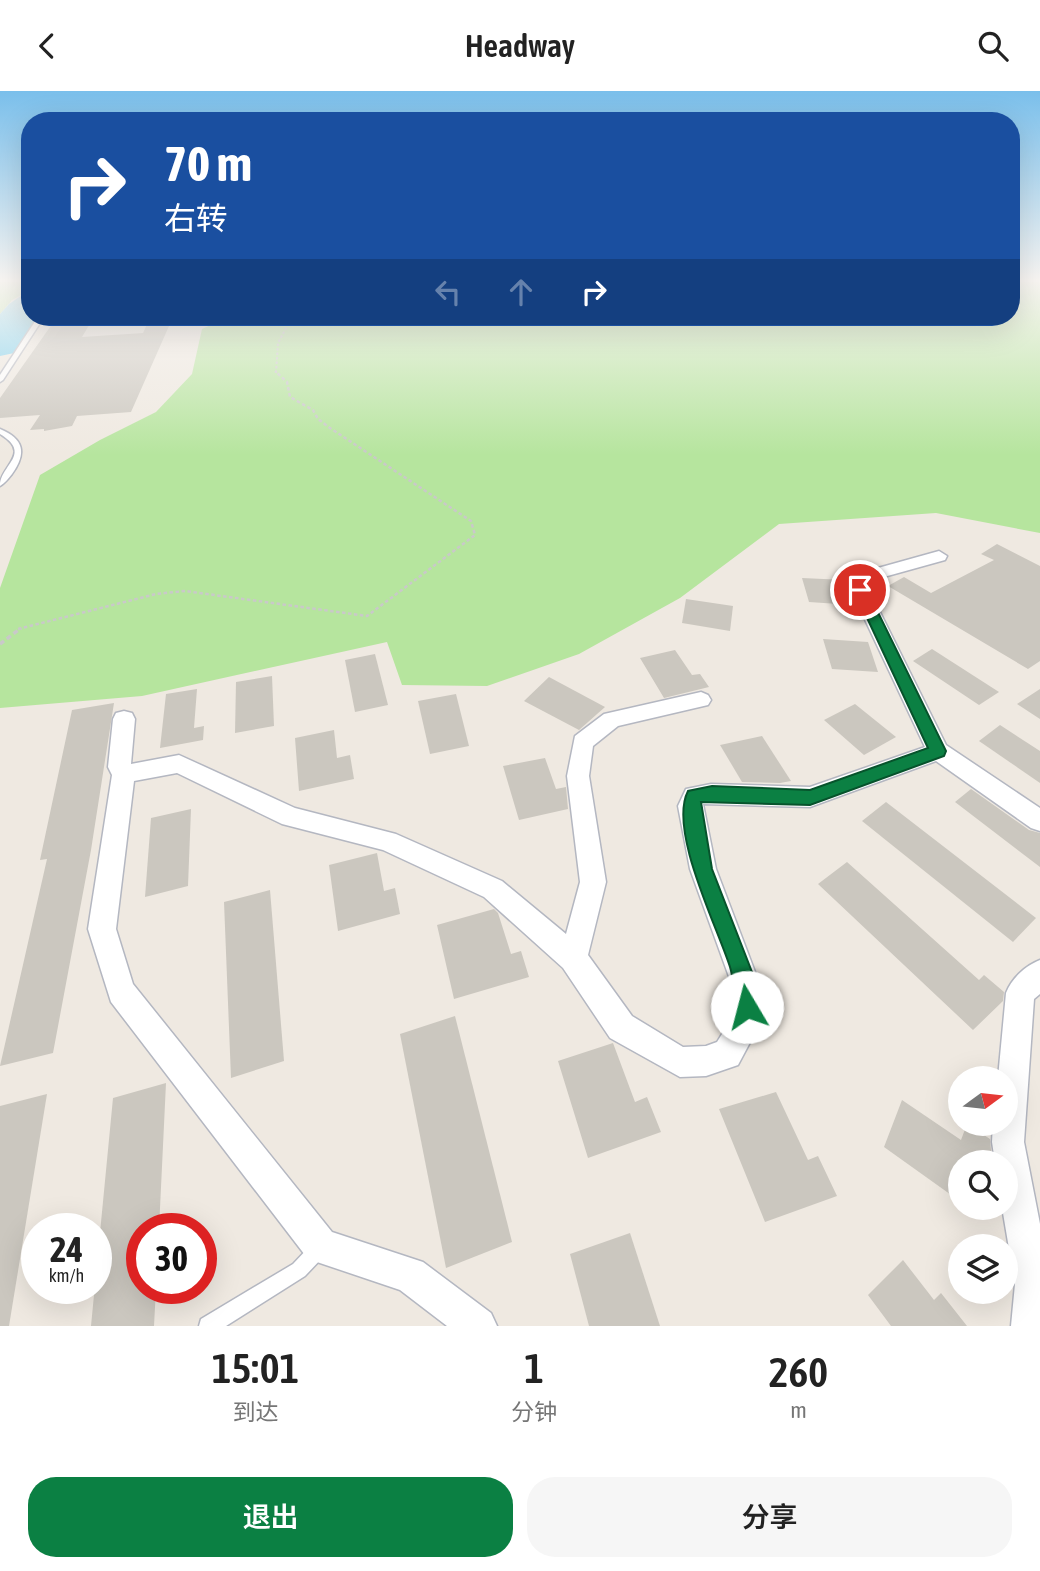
<!DOCTYPE html>
<html lang="zh">
<head>
<meta charset="utf-8">
<style>
	:root { --surface:#fff; --page:#f6f6f6; --text:#222; --muted:#767676; --accent:#0b8043 }
	body { margin:0; font-family:"Asap Condensed","Noto Sans SC",sans-serif; background:var(--page); color:var(--text); height:100vh; display:flex; flex-direction:column; font-size:26px; white-space:nowrap }
	* { box-sizing:border-box; margin:0 }
	p { font-size:23px; color:var(--muted) }
	.icon { flex:none; width:38px; height:38px; fill:none; stroke:currentColor; stroke-width:2; stroke-linecap:round; stroke-linejoin:round }
	.map { position:relative; height:1235px; overflow:hidden }
	.side { display:flex; flex-direction:column; background:var(--surface); flex:1 }
	.side>* { flex:none }
	.hud { position:absolute; left:21px; top:21px; width:999px; height:214px; border-radius:28px; box-shadow:0 7px 28px #0002; background:#1a4fa0; color:#fff; overflow:hidden }
	.needle { width:46px; rotate:75deg }
	.controls { position:absolute; left:948px; top:975px; display:grid; gap:14px }
	.controls a { display:grid; place-items:center; width:70px; height:70px; border-radius:50%; background:var(--surface); box-shadow:0 7px 28px #0002; font-size:35px }
	.speed { position:absolute; left:21px; top:1122px; display:flex; gap:14px; font-size:35px; font-weight:700; text-align:center }
	.speed>* { display:grid; place-content:center; width:91px; height:91px; border-radius:50%; background:var(--surface); box-shadow:0 7px 28px #0002; line-height:1 }
	.speed small { font-size:18px; font-weight:400 }
	.speed .limit { border:10px solid #d22; background:#fff; color:#111 }
	.pin { position:absolute; display:grid; place-items:center; width:60px; height:60px; color:#fff; margin:-30px; border:4px solid #fff; border-radius:50%; box-shadow:0 2px 7px #0007 }
	.me { position:absolute; width:77px; margin:-38px; rotate:352deg; stroke-linejoin:round; filter:drop-shadow(0 0 5px #0008) }
	.turn { display:flex; align-items:center; gap:24px; height:147px; padding:0 28px; font-size:32px }
	.turn .icon { width:91px; height:91px; stroke-width:2.5 }
	.turn b { display:block; font-size:49px; line-height:60px }
	.lanes { display:flex; align-items:center; height:66px; padding:0 28px; background:#0003; justify-content:center; gap:35px; direction:ltr }
	.lanes .off { opacity:.35 }
	.eta { display:flex; justify-content:space-evenly; align-items:center; height:119px; text-align:center }
	.eta b { font-size:42px; font-weight:600; line-height:49px }
	.cta { display:flex; gap:14px; margin-top:auto; padding:14px 28px }
	.cta a { flex:1; height:80px; border-radius:28px; background:var(--accent); color:#fff; font-size:28px; font-weight:600; line-height:80px; text-align:center }
	.cta a+a { background:var(--page); color:var(--text) }
	header { display:flex; justify-content:space-between; align-items:center; height:91px; padding:0 28px; background:var(--surface); font-size:32px; font-weight:600 }
	.map>svg:first-child { display:block }
</style>
</head>
<body>
<header><svg class="icon" aria-label="back" viewBox="0 0 24 24"><path d="M15 5l-7 7 7 7"/></svg>Headway<svg class="icon" aria-label="search" viewBox="0 0 24 24"><circle cx="10" cy="10" r="6"/><path d="M15 15l6 6"/></svg></header>
<div class="map">
<svg width="1040" height="1235" viewBox="0 0 1040 1235">
	<rect width="100%" height="100%" fill="#efe9e1"/>
	<g fill="#b6e59e">
		<polygon points="0,191 30,191 30,199 12,209 0,223"/>
		<polygon points="1012,191 1040,191 1040,442 936,422 779,433 680,507 579,563 487,595 402,594 387,551 142,605 0,617 0,497 40,384 100,349 156,321 192,283 202,238 228,226 1012,226"/>
	</g>
	<polygon fill="#75cff0" points="30,199 30,226 39,226 19,261 0,265 0,223 9,213"/>
	<g fill="#cbc7bf">
		<polygon points="69,226 94,226 82,246 143,242 150,227 173,226 131,321 77,325 72,335 44,340 44,338 30,339 40,324 0,327 0,307 55,229 68,228"/>
		<polygon points="997,453 1040,475 1040,570 1028,578 888,495 904,486 931,502 994,469 981,463"/>
		<polygon points="802,487 845,489 853,514 809,511"/>
		<polygon points="686,508 733,515 730,540 682,532"/>
		<polygon points="823,548 868,551 878,581 832,578"/>
		<polygon points="932,558 999,601 979,614 913,570"/>
		<polygon points="675,559 692,584 700,583 709,596 664,607 640,567"/>
		<polygon points="375,563 388,614 355,621 345,569"/>
		<polygon points="272,585 274,635 235,642 236,591"/>
		<polygon points="549,586 605,616 579,639 524,610"/>
		<polygon points="197,598 194,637 204,635 203,649 160,657 166,603"/>
		<polygon points="1040,598 1040,628 1017,613"/>
		<polygon points="456,603 469,655 430,663 418,610"/>
		<polygon points="114,612 91,759 53,962 0,975 47,768 40,769 72,619"/>
		<polygon points="855,613 896,646 864,664 824,629"/>
		<polygon points="1000,634 1040,660 1040,692 979,650"/>
		<polygon points="334,639 337,667 350,664 354,688 299,700 295,647"/>
		<polygon points="762,645 791,690 780,692 742,691 720,654"/>
		<polygon points="545,667 556,698 566,696 568,718 519,729 503,675"/>
		<polygon points="971,698 1029,739 1040,742 1040,776 955,711"/>
		<polygon points="886,711 1036,827 1013,851 862,730"/>
		<polygon points="191,718 188,795 145,806 151,727"/>
		<polygon points="377,762 384,800 395,797 400,823 338,840 329,774"/>
		<polygon points="847,771 979,889 984,884 1004,901 1003,910 973,939 818,793"/>
		<polygon points="270,799 284,970 231,987 224,811"/>
		<polygon points="494,818 498,822 511,863 521,860 529,886 454,908 437,834"/>
		<polygon points="455,925 512,1151 446,1177 400,943"/>
		<polygon points="613,952 635,1011 647,1006 661,1041 588,1067 558,970"/>
		<polygon points="166,992 159,1138 142,1138 142,1197 156,1197 154,1235 91,1235 113,1007"/>
		<polygon points="776,1001 808,1069 818,1065 837,1105 765,1131 719,1018"/>
		<polygon points="47,1003 9,1235 0,1235 0,1015"/>
		<polygon points="902,1009 961,1049 967,1033 990,1048 992,1071 961,1071 961,1111 884,1056"/>
		<polygon points="630,1142 660,1235 589,1235 570,1163"/>
		<polygon points="903,1169 934,1209 941,1202 967,1235 891,1235 868,1204"/>
	</g>
	<g fill="none" stroke-linecap="round" stroke-linejoin="round">
		<defs>
			<g id="service">
				<polygon points="38,226 44,226 3,289 0,291 0,284"/>
				<path d="M 0,338 C 24,348 27,362 12,383 C 8,388 5,392 0,395 C 0,374 33,363 0,343 Z"/>
				<polygon points="317,1151 323,1154 326,1160 323,1166 305,1185 226,1235 199,1235 201,1228 293,1173 311,1154"/>
			</g>
			<g id="minor">
				<polygon points="939,460 947,465 945,469 873,489 869,499 946,654 1040,717 1040,740 1031,737 936,670 810,716 703,713 716,778 760,894 762,916 755,942 738,974 706,985 680,986 610,947 563,877 484,806 383,759 282,733 177,682 134,690 116,838 133,893 332,1141 423,1171 491,1222 497,1235 447,1235 400,1199 308,1168 111,911 88,838 112,684 108,676 113,628 116,622 124,620 132,622 135,628 131,673 179,664 295,717 396,743 502,790 566,843 580,791 567,685 575,645 604,623 701,601 708,604 711,609 708,614 618,635 593,655 589,685 606,791 588,864 632,925 683,956 706,955 717,951 727,935 732,916 732,894 690,778 678,715 686,698 711,693 810,696 925,656 851,499 860,482"/>
				<path d="M 1040,869 L 1040,903 L 1034,908 L 1024,1051 L 1040,1133 L 1040,1235 L 1011,1235 L 1015,1193 L 1002,1116 L 1006,1116 L 1006,1071 L 995,1071 L 992,1051 L 993,1032 L 1006,1032 L 1006,987 L 998,987 L 1006,902 C 1012,887 1025,875 1040,869 Z"/>
			</g>
		</defs>
		<use href="#service" stroke="#b4b7c1" stroke-width="3"/>
		<use href="#minor" stroke="#b4b7c1" stroke-width="3"/>
		<polyline stroke="#c9c9c9" stroke-width="2" stroke-dasharray="2.5 2" stroke-linecap="butt" points="276,282 278,252 292,226"/>
		<polyline stroke="#c9c9c9" stroke-width="2.5" stroke-dasharray="3.5 2.5" stroke-linecap="butt" points="18,538 156,503 185,500 367,525 475,444 471,430 330,337 318,328 313,319 290,306 287,291 275,280"/>
		<polyline stroke="#c9c9c9" stroke-width="3.5" stroke-dasharray="5 3.5" stroke-linecap="butt" points="0,553 21,537"/>
		<use href="#service" fill="#fff" fill-rule="evenodd"/>
		<use href="#minor" fill="#fff" fill-rule="evenodd"/>
	</g>
	<linearGradient id="sky" x2="0" y2="1"><stop stop-color="#7abfeb"/><stop offset="0.52" stop-color="#f8f5f2"/><stop offset="1" stop-color="#f8f5f2" stop-opacity="0"/></linearGradient>
	<rect width="1040" height="364" fill="url(#sky)"/>
	<path fill="#0b8043" stroke="#07532c" stroke-width="2" d="M 860,495 L 867,499 L 946,660 L 944,665 L 810,714 L 701,711 L 712,778 L 757,894 L 758,916 L 755,924 L 747,927 L 739,924 C 733,909 735,892 730,876 C 717,835 668,739 688,700 L 712,695 L 810,699 L 928,657 L 854,499 Z"/>
</svg>
<div class="controls">
<a><svg class="needle" viewBox="-14 -14 28 28"><path d="M0-13l5 13h-10z" fill="#e53935"/><path d="M0 13l5-13h-10z" fill="#767676"/></svg></a>
<a><svg class="icon" aria-label="search" viewBox="0 0 24 24"><circle cx="10" cy="10" r="6"/><path d="M15 15l6 6"/></svg></a>
<a><svg class="icon" aria-label="layers" viewBox="0 0 24 24"><path d="M12 4l9 5-9 5-9-5zM3 14l9 5 9-5"/></svg></a>
</div>
<div class="speed"><div>24<small>km/h</small></div><div class="limit">30</div></div>
<div class="pin" style="left:860px;top:499px;background:#d93025"><svg class="icon" aria-label="arrive" viewBox="0 0 24 24"><path d="M6 21V4h12l-3 4 3 4H6"/></svg></div>
<svg class="me" style="left:747px;top:916px" viewBox="-20 -20 40 40"><circle r="19" fill="#fff"/><path d="M0-13L10 11 0 6-10 11z" fill="#0b8043"/></svg>
<div class="hud">
<div class="turn"><svg class="icon" aria-label="right" viewBox="0 0 24 24"><path d="M7 20v-9h11M14 6l5 5-5 5"/></svg><div><b>70 m</b>右转</div></div>
<div class="lanes"><svg class="icon off" aria-label="left" viewBox="0 0 24 24"><path d="M17 20v-9H6M10 6l-5 5 5 5"/></svg><svg class="icon off" aria-label="ahead" viewBox="0 0 24 24"><path d="M12 20V5M6 11l6-6 6 6"/></svg><svg class="icon" aria-label="right" viewBox="0 0 24 24"><path d="M7 20v-9h11M14 6l5 5-5 5"/></svg></div>
</div>
</div>
<section class="side">
<div class="eta">
<div><b>15:01</b><p>到达</p></div>
<div><b>1</b><p>分钟</p></div>
<div><b>260</b><p>m</p></div>
</div>
<div class="cta"><a>退出</a><a>分享</a></div>
</section>
</body>
</html>
